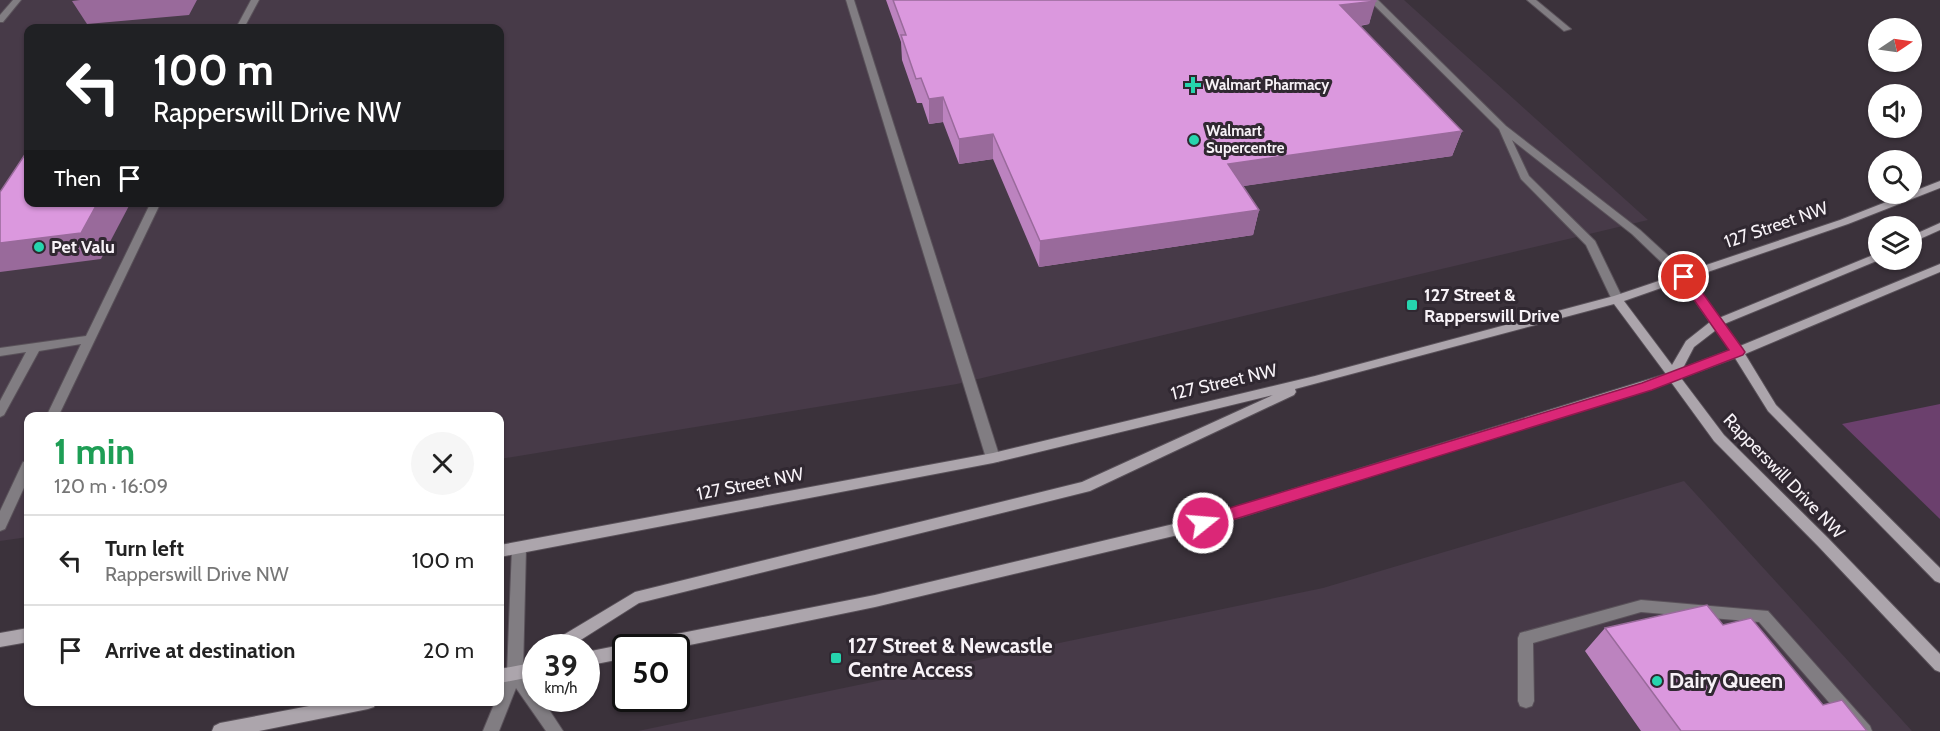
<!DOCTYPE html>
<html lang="en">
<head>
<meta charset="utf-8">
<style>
	:root { --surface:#fff; --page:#f6f6f6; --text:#222; --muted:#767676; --line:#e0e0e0 }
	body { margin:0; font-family:Cabin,sans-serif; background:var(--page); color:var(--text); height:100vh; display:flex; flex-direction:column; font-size:22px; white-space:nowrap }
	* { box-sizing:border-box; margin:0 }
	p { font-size:20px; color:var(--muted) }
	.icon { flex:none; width:33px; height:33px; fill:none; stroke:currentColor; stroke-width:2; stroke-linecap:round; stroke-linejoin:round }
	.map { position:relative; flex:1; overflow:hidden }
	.sheet { position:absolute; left:24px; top:412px; width:480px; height:294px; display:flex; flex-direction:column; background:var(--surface); border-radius:12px; box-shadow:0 2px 4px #0004 }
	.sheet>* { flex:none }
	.guide { position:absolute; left:24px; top:24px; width:480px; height:183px; border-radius:12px; box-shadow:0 2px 4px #0004; background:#202124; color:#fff; overflow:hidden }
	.needle { width:39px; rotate:77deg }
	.tools { position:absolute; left:1868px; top:18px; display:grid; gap:12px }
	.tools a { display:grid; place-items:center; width:54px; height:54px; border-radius:50%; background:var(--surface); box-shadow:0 2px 4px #0004; font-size:30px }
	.speed { position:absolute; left:522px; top:634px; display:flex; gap:12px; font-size:30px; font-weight:700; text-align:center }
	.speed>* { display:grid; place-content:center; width:78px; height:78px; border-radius:50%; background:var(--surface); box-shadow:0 2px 4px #0004; line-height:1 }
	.speed small { font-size:15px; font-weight:400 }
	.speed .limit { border:3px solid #111; border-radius:9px; background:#fff; color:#111 }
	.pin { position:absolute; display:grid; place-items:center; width:51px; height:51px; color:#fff; margin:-26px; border:3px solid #fff; border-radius:50%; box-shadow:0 2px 6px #0007 }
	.me { position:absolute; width:66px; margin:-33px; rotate:73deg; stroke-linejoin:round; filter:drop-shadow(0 0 4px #0008) }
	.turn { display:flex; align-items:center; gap:21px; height:126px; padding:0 30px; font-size:27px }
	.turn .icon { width:78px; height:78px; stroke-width:2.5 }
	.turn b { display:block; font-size:42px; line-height:51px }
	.then { display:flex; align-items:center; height:57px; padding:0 30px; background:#0003; gap:12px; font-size:22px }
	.round { display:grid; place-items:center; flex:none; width:63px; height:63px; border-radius:32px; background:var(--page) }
	.overview { display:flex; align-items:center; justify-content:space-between; height:102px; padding:0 30px }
	h1 { font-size:36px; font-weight:800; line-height:45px; color:#1e9e55 }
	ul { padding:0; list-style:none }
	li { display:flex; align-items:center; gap:18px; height:90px; padding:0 30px; border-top:2px solid var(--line) }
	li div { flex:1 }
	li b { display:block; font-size:22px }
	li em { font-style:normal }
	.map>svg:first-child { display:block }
</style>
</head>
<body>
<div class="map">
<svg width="1940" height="731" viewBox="0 0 1940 731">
	<rect width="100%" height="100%" fill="#3b323b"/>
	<g fill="#473a48" fill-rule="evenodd">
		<path d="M 0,0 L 1404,0 L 1648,220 L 957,384 L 500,459 L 500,417 L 28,417 L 28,537 L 0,541 ZM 28,28 L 500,28 L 500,202 L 28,202 Z"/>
		<polygon points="1684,481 1912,731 638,731 1323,588"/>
	</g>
	<polygon fill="#6b406d" points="1940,404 1940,519 1842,424"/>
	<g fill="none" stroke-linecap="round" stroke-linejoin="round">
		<defs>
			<g id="lane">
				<polygon points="13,0 21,0 3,22 0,22 0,15"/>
				<polygon points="251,0 259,0 244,28 236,28"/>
				<polygon points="846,0 854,0 1000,458 998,462 988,462 986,458"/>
				<polygon points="1369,0 1378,0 1506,126 1640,230 1688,274 1690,277 1688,280 1680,280 1632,234 1512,140 1529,176 1595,241 1623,299 1617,303 1613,302 1586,245 1521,179 1499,129"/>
				<polygon points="1527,0 1536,0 1571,29 1564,31"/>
				<polygon points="151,202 161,202 58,417 46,417 81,344 39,351 4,415 0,417 0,401 26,352 0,356 0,348 86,336"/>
				<polygon points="28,461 28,479 5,529 0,531 0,511 23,462"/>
				<polygon points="519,542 524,544 526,548 523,671 536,690 536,699 542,699 563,731 546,731 516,688 499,731 483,731 495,702 500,702 500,692 507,673 512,548 514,544"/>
				<polygon points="1641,600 1768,611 1870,726 1872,731 1854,731 1759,622 1641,612 1533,643 1534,701 1532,706 1526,708 1520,706 1518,701 1518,638 1520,633"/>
			</g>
			<g id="secondary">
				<path d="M 1940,181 L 1940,188 L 1848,224 L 1690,278 L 1719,318 L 1878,253 L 1879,260 L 1724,324 L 1740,346 L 1940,264 L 1940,272 L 1745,354 L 1776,405 L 1940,568 L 1940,583 L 1935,581 L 1768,411 L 1735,358 L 1681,378 L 1724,435 L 1828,538 L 1940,654 L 1940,672 L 1935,670 L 1818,546 L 1714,441 L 1671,382 L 1203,529 L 875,607 L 675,648 L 633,648 L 636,643 L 641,641 L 875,595 L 1203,517 L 1666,374 L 1614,304 L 1295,389 L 1296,392 L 1294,395 L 1090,491 L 639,603 L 568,648 L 547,648 L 550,643 L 635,592 L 1082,482 L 1273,395 L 993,463 L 500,557 L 500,545 L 993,453 L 1315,376 L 1614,296 L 1840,220 ZM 1681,281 L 1710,322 L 1686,341 L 1672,365 L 1624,301 ZM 1716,330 L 1730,350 L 1683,368 L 1694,347 Z"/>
				<polygon points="1940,223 1940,230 1911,243 1911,236"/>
				<polygon points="28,628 28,642 0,647 0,633"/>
				<polygon points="626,644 632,648 626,648 626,658 586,666 586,652"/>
				<polygon points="536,662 536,676 500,683 500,669"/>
				<polygon points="330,702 376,702 374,707 368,709 259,731 212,731 214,726 220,723"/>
			</g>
		</defs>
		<use href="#lane" stroke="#595159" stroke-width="2"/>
		<use href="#secondary" stroke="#595159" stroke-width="2"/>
		<use href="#lane" fill="#817d82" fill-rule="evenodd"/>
		<use href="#secondary" fill="#aca5ac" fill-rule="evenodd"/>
	</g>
	<g fill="#bc83bf">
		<polygon points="886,0 1375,0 1369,24 1360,26 1462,131 1452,156 1243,186 1259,210 1253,235 1039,267 993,159 959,164 943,122 929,124 922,103 917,103 902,60 901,42"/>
		<polygon points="1723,625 1823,705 1867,731 1641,731 1585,651 1605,628"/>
	</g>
	<g fill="#996a9b">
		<polygon points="80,0 197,0 189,15 87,24 72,1"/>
		<polygon points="1376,1 1369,24 1333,29 1340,5"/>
		<polygon points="943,97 943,122 929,124 929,99"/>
		<polygon points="1462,131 1452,156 1223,189 1228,164"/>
		<polygon points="993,134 993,159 959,164 959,139"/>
		<polygon points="98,202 131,202 101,259 0,272 0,243"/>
		<polygon points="1259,210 1253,235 1039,267 1040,241"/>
	</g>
	<g fill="#db98de" stroke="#996a9b" stroke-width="1.5">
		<polygon points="893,0 1375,0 1376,1 1340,5 1462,131 1228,164 1259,210 1040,241 993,134 959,139 943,97 929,99 921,78 916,79 901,35 906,35"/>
		<polygon points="28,150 28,202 98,202 81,233 0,243 0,192"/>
		<polygon points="1707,605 1723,625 1751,618 1823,705 1842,700 1867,731 1681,731 1605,628"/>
	</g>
	<polygon fill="#db2777" stroke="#8e194d" stroke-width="1.5" points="1684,273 1689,274 1743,349 1745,352 1743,355 1652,390 1203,529 1197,527 1195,523 1197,518 1203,516 1642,383 1729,350 1678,277"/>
	<g fill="#26d5ae" stroke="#302831" stroke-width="2">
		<path d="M1190 76h6v6h6v6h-6v6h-6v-6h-6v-6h6z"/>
		<circle cx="1194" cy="140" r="6"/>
		<circle cx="39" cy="247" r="6"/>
		<rect x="1406" y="299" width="12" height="12" rx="3"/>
		<rect x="830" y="652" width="12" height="12" rx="3"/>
		<circle cx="1657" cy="681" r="6"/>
	</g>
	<g text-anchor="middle" stroke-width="6" stroke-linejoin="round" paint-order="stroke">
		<g font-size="15" font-weight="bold" fill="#f7f2f7" stroke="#302831" text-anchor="start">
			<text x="1205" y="90">Walmart Pharmacy</text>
			<text x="1206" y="136">Walmart<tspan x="1206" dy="17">Supercentre</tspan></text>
		</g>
		<g font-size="18" fill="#f7f2f7" stroke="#302831">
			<text transform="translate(1776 225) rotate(-19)" y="6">127 Street NW</text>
			<text transform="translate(1224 382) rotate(-13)" y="6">127 Street NW</text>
			<text transform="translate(1784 476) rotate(46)" y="6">Rapperswill Drive NW</text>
			<text transform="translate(750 484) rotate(-11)" y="6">127 Street NW</text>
		</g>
		<g font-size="18" font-weight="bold" fill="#f7f2f7" stroke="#302831" text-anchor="start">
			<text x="51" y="253">Pet Valu</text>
			<text x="1424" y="301">127 Street &amp;<tspan x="1424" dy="21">Rapperswill Drive</tspan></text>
		</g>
		<g font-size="21" font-weight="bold" fill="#f7f2f7" stroke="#302831" text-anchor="start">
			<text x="848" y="653">127 Street &amp; Newcastle<tspan x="848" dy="24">Centre Access</tspan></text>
			<text x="1669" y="688">Dairy Queen</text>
		</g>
	</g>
</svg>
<div class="tools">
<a><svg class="needle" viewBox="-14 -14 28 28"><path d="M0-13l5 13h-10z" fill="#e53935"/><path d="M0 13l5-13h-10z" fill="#767676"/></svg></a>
<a><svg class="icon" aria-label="sound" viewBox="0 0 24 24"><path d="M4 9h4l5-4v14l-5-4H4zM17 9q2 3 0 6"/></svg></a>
<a><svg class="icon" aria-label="search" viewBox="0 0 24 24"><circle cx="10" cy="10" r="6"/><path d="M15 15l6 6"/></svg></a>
<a><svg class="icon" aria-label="layers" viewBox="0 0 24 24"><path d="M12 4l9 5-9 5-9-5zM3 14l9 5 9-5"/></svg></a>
</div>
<div class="speed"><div>39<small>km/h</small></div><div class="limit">50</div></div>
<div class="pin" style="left:1684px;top:277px;background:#d93025"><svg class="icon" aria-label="arrive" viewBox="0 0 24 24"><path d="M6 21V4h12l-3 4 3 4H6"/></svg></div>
<svg class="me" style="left:1203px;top:523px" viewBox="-20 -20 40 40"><circle r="17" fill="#db2777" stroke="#fff" stroke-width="3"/><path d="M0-11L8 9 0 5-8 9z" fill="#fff"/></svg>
<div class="guide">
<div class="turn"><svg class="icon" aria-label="left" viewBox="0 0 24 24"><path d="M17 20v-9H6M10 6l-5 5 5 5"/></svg><div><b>100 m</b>Rapperswill Drive NW</div></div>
<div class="then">Then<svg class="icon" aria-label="arrive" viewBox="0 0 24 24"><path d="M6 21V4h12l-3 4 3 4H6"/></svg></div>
</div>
<section class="sheet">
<div class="overview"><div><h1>1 min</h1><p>120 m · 16:09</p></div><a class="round"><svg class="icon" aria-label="close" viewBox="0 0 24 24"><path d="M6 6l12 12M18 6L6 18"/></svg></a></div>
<ul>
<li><svg class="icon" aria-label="left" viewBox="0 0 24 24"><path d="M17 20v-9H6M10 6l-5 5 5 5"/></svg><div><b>Turn left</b><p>Rapperswill Drive NW</p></div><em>100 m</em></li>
<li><svg class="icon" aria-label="arrive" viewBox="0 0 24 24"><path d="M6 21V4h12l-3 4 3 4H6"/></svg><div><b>Arrive at destination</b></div><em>20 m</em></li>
</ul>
</section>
</div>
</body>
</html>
